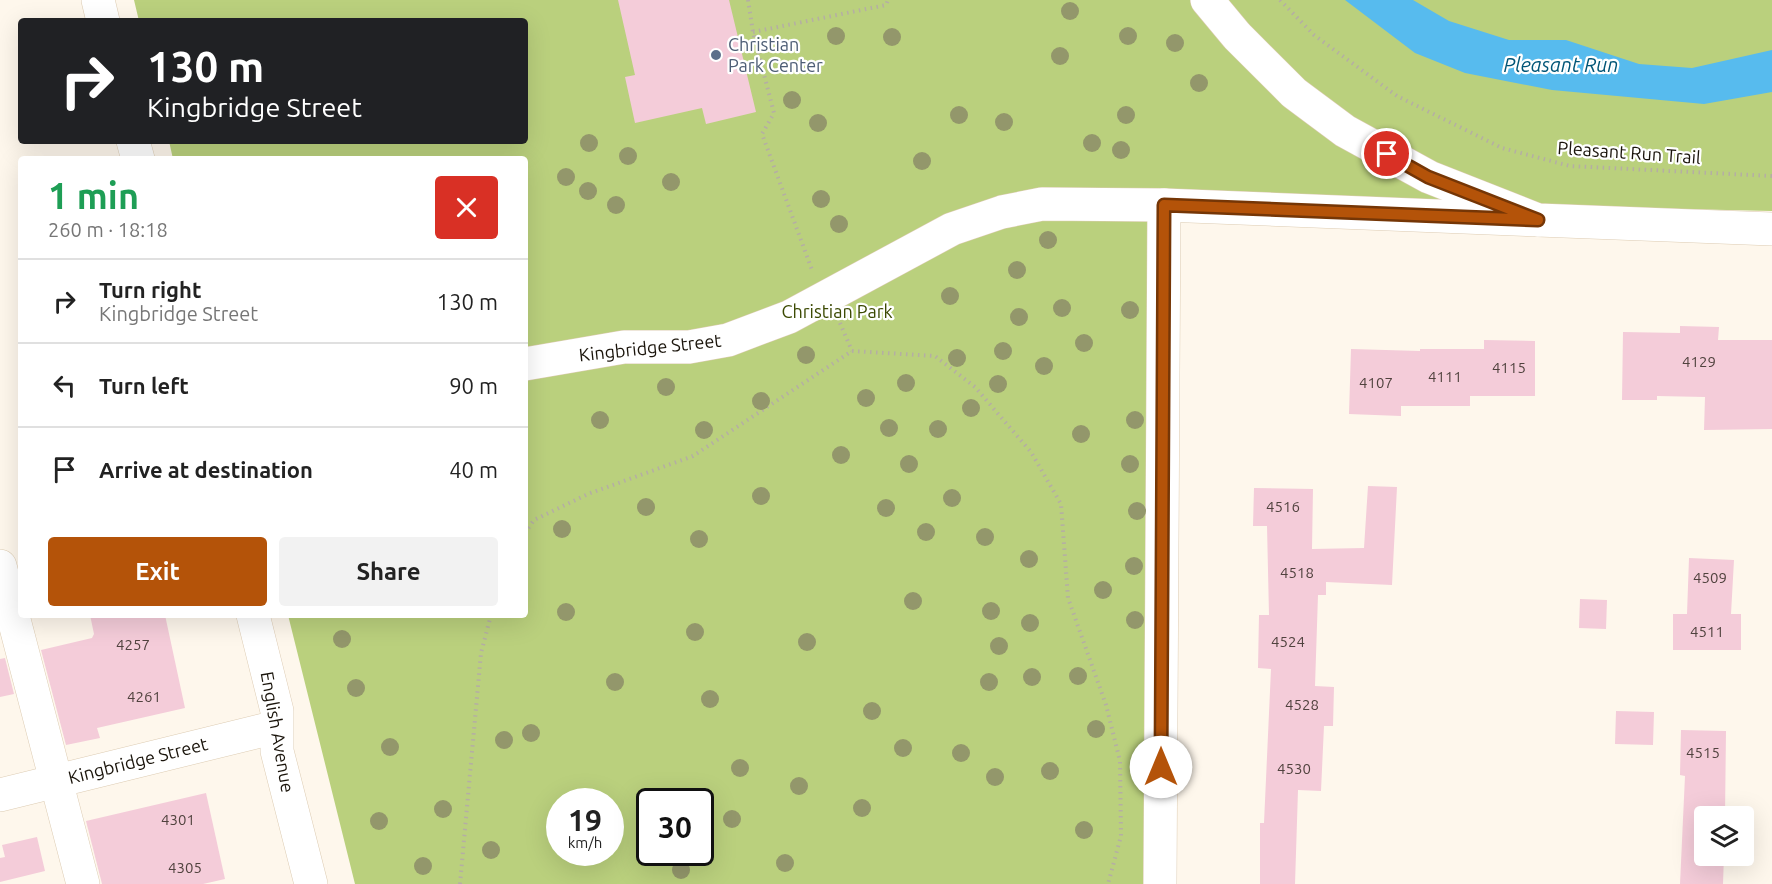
<!DOCTYPE html>
<html lang="en">
<head>
<meta charset="utf-8">
<style>
	:root { --surface:#fff; --page:#f2f2f2; --text:#222; --muted:#767676; --line:#e0e0e0; --accent:#b45309 }
	body { margin:0; font-family:Ubuntu,sans-serif; background:var(--page); color:var(--text); height:100vh; display:flex; flex-direction:column; font-size:22px; white-space:nowrap }
	* { box-sizing:border-box; margin:0 }
	p { font-size:20px; color:var(--muted) }
	.icon { flex:none; width:33px; height:33px; fill:none; stroke:currentColor; stroke-width:2; stroke-linecap:round; stroke-linejoin:round }
	.map { position:relative; flex:1; overflow:hidden }
	.panel { position:absolute; left:18px; top:156px; width:510px; height:462px; display:flex; flex-direction:column; background:var(--surface); border-radius:6px; box-shadow:0 6px 24px #0002 }
	.panel>* { flex:none }
	.hud { position:absolute; left:18px; top:18px; width:510px; height:126px; border-radius:6px; box-shadow:0 6px 24px #0002; background:#202124; color:#fff; overflow:hidden }
	.controls { position:absolute; left:1694px; top:806px; display:grid; gap:12px }
	.controls a { display:grid; place-items:center; width:60px; height:60px; border-radius:6px; background:var(--surface); box-shadow:0 6px 24px #0002; font-size:30px }
	.speed { position:absolute; left:546px; top:788px; display:flex; gap:12px; font-size:30px; font-weight:700; text-align:center }
	.speed>* { display:grid; place-content:center; width:78px; height:78px; border-radius:50%; background:var(--surface); box-shadow:0 6px 24px #0002; line-height:1 }
	.speed small { font-size:15px; font-weight:400 }
	.speed .limit { border:3px solid #111; border-radius:9px; background:#fff; color:#111 }
	.pin { position:absolute; display:grid; place-items:center; width:51px; height:51px; color:#fff; margin:-26px; border:3px solid #fff; border-radius:50%; box-shadow:0 2px 6px #0007 }
	.me { position:absolute; width:66px; margin:-33px; rotate:0deg; stroke-linejoin:round; filter:drop-shadow(0 0 4px #0008) }
	.turn { display:flex; align-items:center; gap:21px; height:126px; padding:0 30px; font-size:27px }
	.turn .icon { width:78px; height:78px; stroke-width:2.5 }
	.turn b { display:block; font-size:42px; line-height:51px }
	.round { display:grid; place-items:center; flex:none; width:63px; height:63px; border-radius:6px; background:var(--page) }
	.summary { display:flex; align-items:center; justify-content:space-between; height:102px; padding:0 30px }
	h1 { font-size:36px; font-weight:700; line-height:45px; color:#1e9e55 }
	.button { display:flex; gap:12px; margin-top:auto; padding:12px 30px }
	.button a { flex:1; height:69px; border-radius:6px; background:var(--accent); color:#fff; font-size:24px; font-weight:700; line-height:69px; text-align:center }
	.button a+a { background:var(--page); color:var(--text) }
	ul { padding:0; list-style:none }
	li { display:flex; align-items:center; gap:18px; height:84px; padding:0 30px; border-top:2px solid var(--line) }
	li div { flex:1 }
	li b { display:block; font-size:22px }
	li em { font-style:normal }
	.map>svg:first-child { display:block }
</style>
</head>
<body>
<div class="map">
<svg width="1772" height="884" viewBox="0 0 1772 884">
	<rect width="100%" height="100%" fill="#fef7ec"/>
	<path fill="#bad07d" fill-rule="evenodd" d="M 134,0 L 1772,0 L 1772,211 L 1149,197 L 1145,884 L 355,884 L 288,615 L 525,615 L 525,159 L 173,159 L 169,141 L 525,141 L 525,21 L 139,21 ZM 560,801 L 610,801 L 610,852 L 560,852 ZM 650,801 L 700,801 L 700,852 L 650,852 Z"/>
	<polygon fill="#57bbee" points="1345,0 1413,0 1449,21 1509,40 1566,40 1639,64 1692,68 1772,50 1772,92 1704,104 1552,90 1465,73 1415,53"/>
	<g fill="#f4ccd9">
		<polygon points="618,0 729,0 756,112 706,124 702,108 635,123 625,77 635,75"/>
		<polygon points="1680,326 1719,327 1718,340 1772,340 1772,429 1704,430 1705,397 1657,396 1657,400 1622,400 1623,332 1680,333"/>
		<polygon points="1484,340 1535,341 1535,396 1470,396 1470,406 1401,406 1401,416 1349,414 1351,349 1420,351 1420,349 1484,349"/>
		<polygon points="1368,486 1397,487 1392,585 1326,582 1326,595 1318,595 1315,686 1334,687 1333,726 1324,726 1321,791 1298,790 1295,884 1260,884 1260,823 1264,823 1271,669 1258,668 1259,615 1269,615 1267,526 1253,526 1254,488 1313,489 1312,549 1364,548"/>
		<polygon points="1689,558 1734,560 1731,614 1741,614 1741,650 1673,650 1673,614 1687,614"/>
		<polygon points="1580,599 1607,600 1606,629 1579,628"/>
		<polygon points="90,615 165,615 185,708 97,728 100,738 66,745 41,650 92,638 94,634"/>
		<polygon points="5,658 14,694 0,697 0,659"/>
		<polygon points="1616,711 1654,712 1653,745 1615,744"/>
		<polygon points="1681,730 1726,731 1725,816 1704,816 1704,855 1724,855 1723,884 1680,884 1685,776 1680,775"/>
		<polygon points="206,793 225,879 203,884 102,884 86,821"/>
		<polygon points="37,837 45,871 0,882 0,858 5,857 2,845"/>
	</g>
	<g fill="none" stroke-linecap="round" stroke-linejoin="round">
		<defs>
			<g id="minor">
				<polyline points="1207,0 1237,36 1294,93 1345,131 1429,177 1538,220 1772,229"/>
				<polyline points="525,364 624,347 689,347 728,340 789,317 952,229 1002,212 1042,204 1164,205 1538,220"/>
				<polyline points="0,566 83,884"/>
				<polyline points="0,795 276,727"/>
				<polyline points="1160,884 1164,205"/>
			</g>
			<g id="major">
				<polyline points="98,0 103,21"/>
				<polyline points="133,141 138,159"/>
				<polyline points="253,615 277,711 277,751 311,884"/>
			</g>
		</defs>
		<use href="#minor" stroke="#ddccb3" stroke-width="34"/>
		<use href="#major" stroke="#ddccb3" stroke-width="34"/>
		<g stroke="#b5aea4" stroke-width="4" stroke-dasharray="1.5 4.5" stroke-linecap="butt">
			<polyline points="748,0 753,32 774,113 762,134 812,270"/>
			<polyline points="1280,0 1314,35 1397,96 1502,148 1570,166 1772,176"/>
			<polyline points="753,32 886,5 888,0"/>
			<polyline points="840,323 852,351"/>
			<polyline points="525,533 534,520 588,494 693,456 852,351 935,356 975,387 1031,452 1061,504 1068,598 1106,705 1120,761 1121,836 1108,884"/>
			<polyline points="460,884 481,653 491,615"/>
		</g>
		<use href="#minor" stroke="#fff" stroke-width="33"/>
		<use href="#major" stroke="#fff" stroke-width="33"/>
	</g>
	<g fill="#93976b">
		<circle cx="1070" cy="11" r="9"/>
		<circle cx="836" cy="36" r="9"/>
		<circle cx="1128" cy="36" r="9"/>
		<circle cx="892" cy="37" r="9"/>
		<circle cx="1175" cy="43" r="9"/>
		<circle cx="1060" cy="56" r="9"/>
		<circle cx="1199" cy="83" r="9"/>
		<circle cx="792" cy="100" r="9"/>
		<circle cx="959" cy="115" r="9"/>
		<circle cx="1126" cy="115" r="9"/>
		<circle cx="1004" cy="122" r="9"/>
		<circle cx="818" cy="123" r="9"/>
		<circle cx="589" cy="143" r="9"/>
		<circle cx="1092" cy="143" r="9"/>
		<circle cx="1121" cy="150" r="9"/>
		<circle cx="628" cy="156" r="9"/>
		<circle cx="922" cy="161" r="9"/>
		<circle cx="566" cy="177" r="9"/>
		<circle cx="671" cy="182" r="9"/>
		<circle cx="588" cy="191" r="9"/>
		<circle cx="821" cy="199" r="9"/>
		<circle cx="616" cy="205" r="9"/>
		<circle cx="839" cy="224" r="9"/>
		<circle cx="1048" cy="240" r="9"/>
		<circle cx="1017" cy="270" r="9"/>
		<circle cx="950" cy="296" r="9"/>
		<circle cx="1062" cy="308" r="9"/>
		<circle cx="1130" cy="310" r="9"/>
		<circle cx="1019" cy="317" r="9"/>
		<circle cx="1084" cy="343" r="9"/>
		<circle cx="1003" cy="351" r="9"/>
		<circle cx="806" cy="355" r="9"/>
		<circle cx="957" cy="358" r="9"/>
		<circle cx="1044" cy="366" r="9"/>
		<circle cx="906" cy="383" r="9"/>
		<circle cx="998" cy="384" r="9"/>
		<circle cx="666" cy="387" r="9"/>
		<circle cx="866" cy="398" r="9"/>
		<circle cx="761" cy="401" r="9"/>
		<circle cx="971" cy="408" r="9"/>
		<circle cx="600" cy="420" r="9"/>
		<circle cx="1135" cy="420" r="9"/>
		<circle cx="889" cy="428" r="9"/>
		<circle cx="938" cy="429" r="9"/>
		<circle cx="704" cy="430" r="9"/>
		<circle cx="1081" cy="434" r="9"/>
		<circle cx="841" cy="455" r="9"/>
		<circle cx="909" cy="464" r="9"/>
		<circle cx="1130" cy="464" r="9"/>
		<circle cx="761" cy="496" r="9"/>
		<circle cx="952" cy="498" r="9"/>
		<circle cx="646" cy="507" r="9"/>
		<circle cx="886" cy="508" r="9"/>
		<circle cx="1137" cy="511" r="9"/>
		<circle cx="562" cy="529" r="9"/>
		<circle cx="926" cy="532" r="9"/>
		<circle cx="985" cy="537" r="9"/>
		<circle cx="699" cy="539" r="9"/>
		<circle cx="1029" cy="559" r="9"/>
		<circle cx="1134" cy="566" r="9"/>
		<circle cx="1103" cy="590" r="9"/>
		<circle cx="913" cy="601" r="9"/>
		<circle cx="991" cy="611" r="9"/>
		<circle cx="566" cy="612" r="9"/>
		<circle cx="1135" cy="620" r="9"/>
		<circle cx="1030" cy="623" r="9"/>
		<circle cx="695" cy="632" r="9"/>
		<circle cx="342" cy="639" r="9"/>
		<circle cx="807" cy="642" r="9"/>
		<circle cx="999" cy="646" r="9"/>
		<circle cx="1078" cy="676" r="9"/>
		<circle cx="1032" cy="677" r="9"/>
		<circle cx="615" cy="682" r="9"/>
		<circle cx="989" cy="682" r="9"/>
		<circle cx="356" cy="688" r="9"/>
		<circle cx="710" cy="699" r="9"/>
		<circle cx="872" cy="711" r="9"/>
		<circle cx="1096" cy="729" r="9"/>
		<circle cx="531" cy="733" r="9"/>
		<circle cx="504" cy="740" r="9"/>
		<circle cx="390" cy="747" r="9"/>
		<circle cx="903" cy="748" r="9"/>
		<circle cx="961" cy="753" r="9"/>
		<circle cx="740" cy="768" r="9"/>
		<circle cx="1050" cy="771" r="9"/>
		<circle cx="995" cy="777" r="9"/>
		<circle cx="799" cy="786" r="9"/>
		<circle cx="862" cy="808" r="9"/>
		<circle cx="443" cy="809" r="9"/>
		<circle cx="732" cy="819" r="9"/>
		<circle cx="379" cy="821" r="9"/>
		<circle cx="1084" cy="830" r="9"/>
		<circle cx="491" cy="850" r="9"/>
		<circle cx="785" cy="863" r="9"/>
		<circle cx="423" cy="866" r="9"/>
		<circle cx="681" cy="870" r="9"/>
	</g>
	<g fill="none" stroke-linecap="round" stroke-linejoin="round">
		<defs>
			<polyline id="route" points="1161,767 1164,205 1538,220 1428,177 1387,154"/>
		</defs>
		<use href="#route" stroke="#753606" stroke-width="15"/>
		<use href="#route" stroke="#b45309" stroke-width="10"/>
	</g>
	<circle fill="#5c6f8a" stroke="#fff" stroke-width="2" cx="716" cy="55" r="6"/>
	<g text-anchor="middle" stroke-width="4.5" stroke-linejoin="round" paint-order="stroke">
		<g font-size="15" fill="#50423e">
			<text x="1699" y="367">4129</text>
			<text x="1509" y="373">4115</text>
			<text x="1445" y="382">4111</text>
			<text x="1376" y="388">4107</text>
			<text x="1283" y="512">4516</text>
			<text x="1297" y="578">4518</text>
			<text x="1710" y="583">4509</text>
			<text x="1707" y="637">4511</text>
			<text x="1288" y="647">4524</text>
			<text x="133" y="650">4257</text>
			<text x="144" y="702">4261</text>
			<text x="1302" y="710">4528</text>
			<text x="1703" y="758">4515</text>
			<text x="1294" y="774">4530</text>
			<text x="178" y="825">4301</text>
			<text x="185" y="873">4305</text>
		</g>
		<g font-size="18" fill="#4e5e75" stroke="#fff" text-anchor="start">
			<text x="728" y="51">Christian<tspan x="728" dy="21">Park Center</tspan></text>
		</g>
		<g font-size="18" fill="#1a140b" stroke="#fff">
			<text transform="translate(1629 153) rotate(4)" y="6">Pleasant Run Trail</text>
			<text transform="translate(650 348) rotate(-6)" y="6">Kingbridge Street</text>
			<text transform="translate(277 732) rotate(80)" y="6">English Avenue</text>
			<text transform="translate(138 761) rotate(-14)" y="6">Kingbridge Street</text>
		</g>
		<g font-size="18" fill="#3b4902" stroke="#fff">
			<text x="837" y="318">Christian Park</text>
		</g>
		<g font-size="20" font-style="italic" fill="#057" stroke="#fff">
			<text x="1561" y="72">Pleasant Run</text>
		</g>
	</g>
</svg>
<div class="controls">
<a><svg class="icon" aria-label="layers" viewBox="0 0 24 24"><path d="M12 4l9 5-9 5-9-5zM3 14l9 5 9-5"/></svg></a>
</div>
<div class="speed"><div>19<small>km/h</small></div><div class="limit">30</div></div>
<div class="pin" style="left:1387px;top:154px;background:#d93025"><svg class="icon" aria-label="arrive" viewBox="0 0 24 24"><path d="M6 21V4h12l-3 4 3 4H6"/></svg></div>
<svg class="me" style="left:1161px;top:767px" viewBox="-20 -20 40 40"><circle r="19" fill="#fff"/><path d="M0-13L10 11 0 6-10 11z" fill="#b45309"/></svg>
<div class="hud">
<div class="turn"><svg class="icon" aria-label="right" viewBox="0 0 24 24"><path d="M7 20v-9h11M14 6l5 5-5 5"/></svg><div><b>130 m</b>Kingbridge Street</div></div>
</div>
<section class="panel">
<div class="summary"><div><h1>1 min</h1><p>260 m · 18:18</p></div><a class="round" style="background:#d93025;color:#fff"><svg class="icon" aria-label="close" viewBox="0 0 24 24"><path d="M6 6l12 12M18 6L6 18"/></svg></a></div>
<ul>
<li><svg class="icon" aria-label="right" viewBox="0 0 24 24"><path d="M7 20v-9h11M14 6l5 5-5 5"/></svg><div><b>Turn right</b><p>Kingbridge Street</p></div><em>130 m</em></li>
<li><svg class="icon" aria-label="left" viewBox="0 0 24 24"><path d="M17 20v-9H6M10 6l-5 5 5 5"/></svg><div><b>Turn left</b></div><em>90 m</em></li>
<li><svg class="icon" aria-label="arrive" viewBox="0 0 24 24"><path d="M6 21V4h12l-3 4 3 4H6"/></svg><div><b>Arrive at destination</b></div><em>40 m</em></li>
</ul>
<div class="button"><a>Exit</a><a>Share</a></div>
</section>
</div>
</body>
</html>
